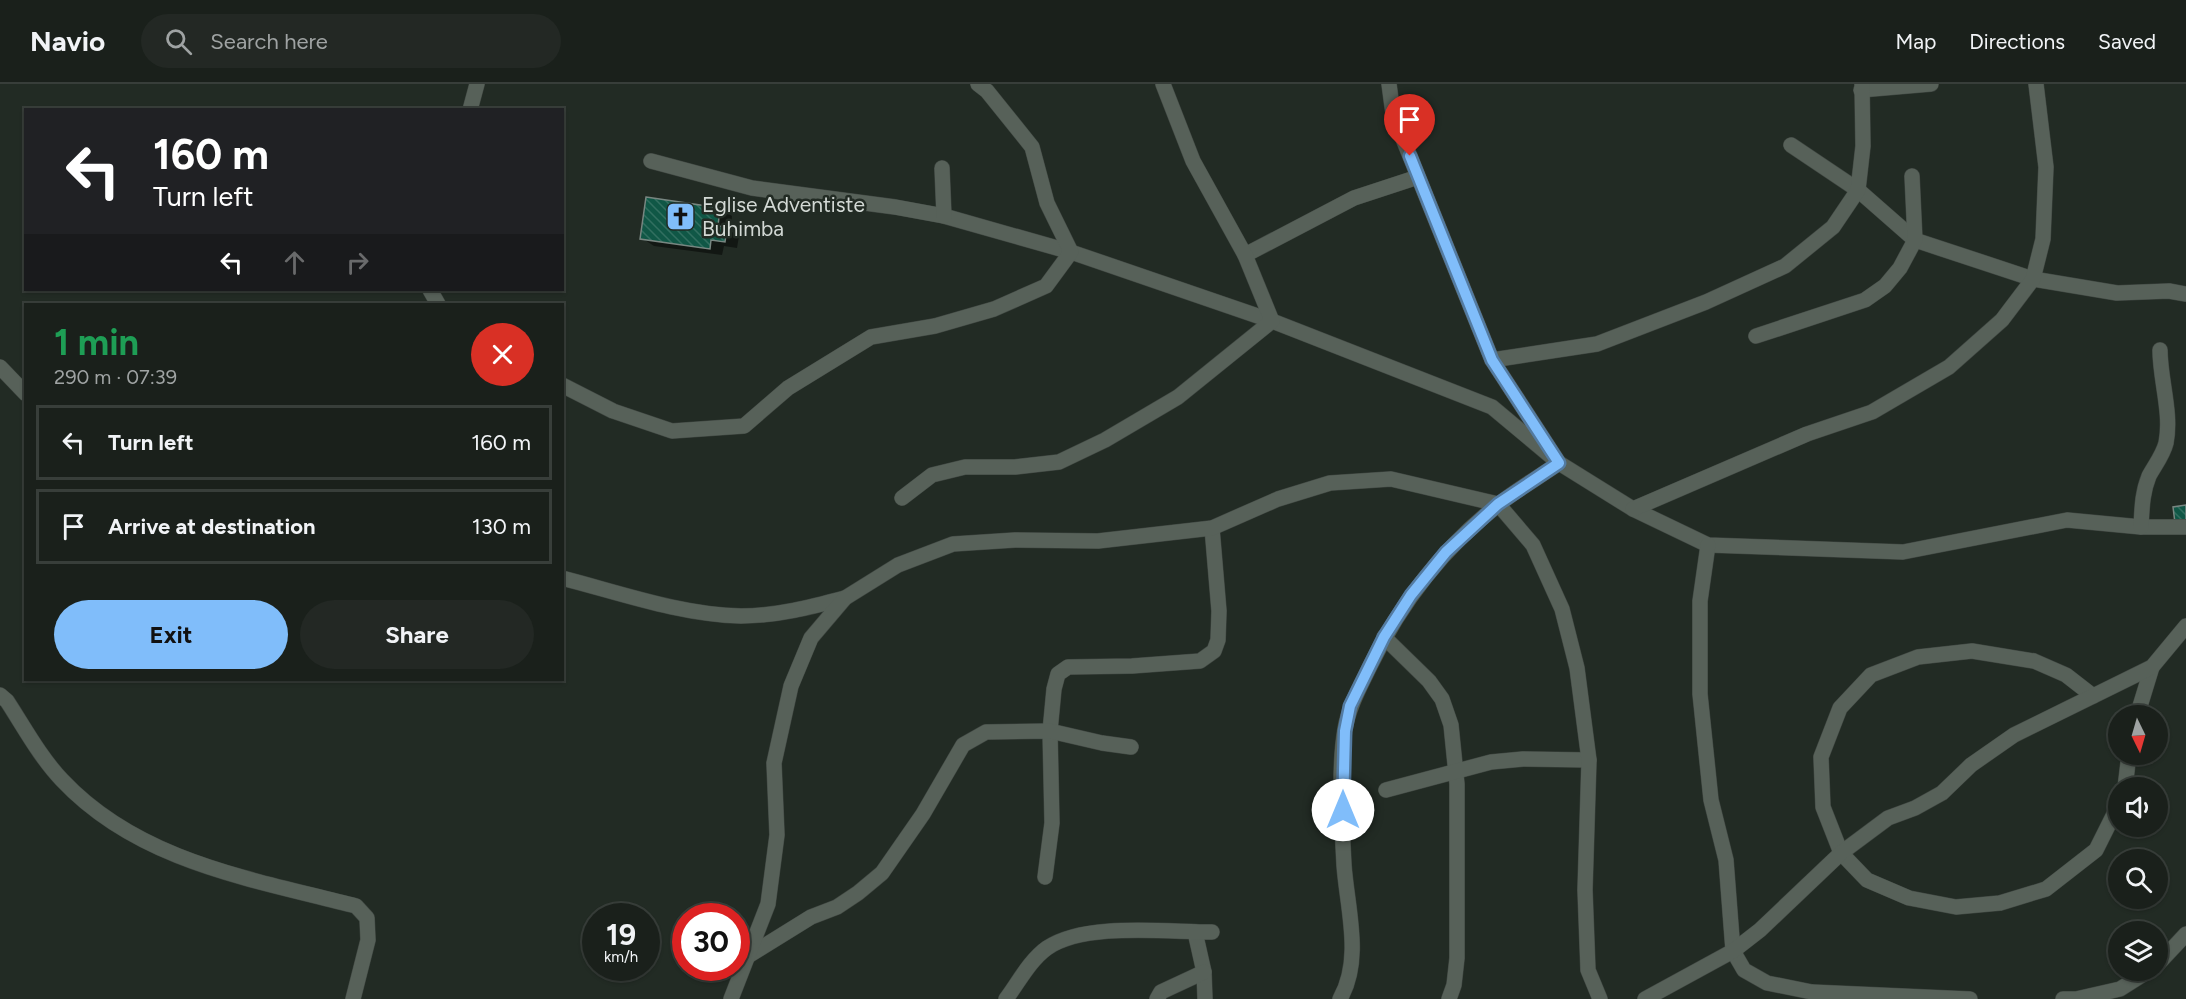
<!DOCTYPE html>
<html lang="en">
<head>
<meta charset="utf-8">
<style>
	:root { --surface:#1a201b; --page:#232824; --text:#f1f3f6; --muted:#9fa3a3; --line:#383e3a; --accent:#80bdfa }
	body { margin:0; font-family:Figtree,sans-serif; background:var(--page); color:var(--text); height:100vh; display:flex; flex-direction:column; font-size:22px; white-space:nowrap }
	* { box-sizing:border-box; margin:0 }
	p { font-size:20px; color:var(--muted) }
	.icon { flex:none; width:33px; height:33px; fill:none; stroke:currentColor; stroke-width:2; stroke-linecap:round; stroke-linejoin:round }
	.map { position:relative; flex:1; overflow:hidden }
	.details { position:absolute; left:24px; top:219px; width:540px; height:378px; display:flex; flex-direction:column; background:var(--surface); border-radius:0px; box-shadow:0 2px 4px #0004,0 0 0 2px var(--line) }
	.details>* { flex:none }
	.hud { position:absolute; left:24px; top:24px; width:540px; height:183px; border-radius:0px; box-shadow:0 2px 4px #0004,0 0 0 2px var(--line); background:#202124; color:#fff; overflow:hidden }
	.needle { width:39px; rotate:175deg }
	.controls { position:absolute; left:2108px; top:621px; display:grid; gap:12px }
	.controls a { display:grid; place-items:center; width:60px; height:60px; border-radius:50%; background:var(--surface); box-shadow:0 2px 4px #0004,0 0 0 2px var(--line); font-size:30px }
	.speed { position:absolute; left:582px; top:819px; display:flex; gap:12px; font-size:30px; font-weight:700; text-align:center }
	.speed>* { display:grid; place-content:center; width:78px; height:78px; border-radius:50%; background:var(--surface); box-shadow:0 2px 4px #0004,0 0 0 2px var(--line); line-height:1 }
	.speed small { font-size:15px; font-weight:400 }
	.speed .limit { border:9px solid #d22; background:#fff; color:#111 }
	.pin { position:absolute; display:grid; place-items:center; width:51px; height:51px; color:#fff; margin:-62px -26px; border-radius:50% 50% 50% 0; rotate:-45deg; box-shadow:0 0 6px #0007 }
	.pin .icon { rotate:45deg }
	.me { position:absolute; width:66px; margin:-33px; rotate:0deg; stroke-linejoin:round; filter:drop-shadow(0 0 4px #0008) }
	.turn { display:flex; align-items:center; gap:21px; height:126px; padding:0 30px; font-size:27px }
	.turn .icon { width:78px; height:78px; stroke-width:2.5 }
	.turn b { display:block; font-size:42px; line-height:51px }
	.lanes { display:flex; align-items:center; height:57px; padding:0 30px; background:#0003; justify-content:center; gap:30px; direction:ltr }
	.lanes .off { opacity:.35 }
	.round { display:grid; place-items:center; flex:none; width:63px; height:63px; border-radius:32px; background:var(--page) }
	.headline { display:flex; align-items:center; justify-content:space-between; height:102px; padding:0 30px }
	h1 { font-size:36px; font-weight:700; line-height:45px; color:#1e9e55 }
	.button { display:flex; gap:12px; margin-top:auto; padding:12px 30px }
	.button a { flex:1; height:69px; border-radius:36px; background:var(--accent); color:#111; font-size:24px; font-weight:700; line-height:69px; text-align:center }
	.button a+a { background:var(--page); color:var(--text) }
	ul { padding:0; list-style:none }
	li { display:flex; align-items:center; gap:18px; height:75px; margin:0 12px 9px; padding:0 18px; border:3px solid var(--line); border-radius:0px }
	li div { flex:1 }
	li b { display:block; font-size:22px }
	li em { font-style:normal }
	header { display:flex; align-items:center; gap:36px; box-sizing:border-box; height:84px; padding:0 30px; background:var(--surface); border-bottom:2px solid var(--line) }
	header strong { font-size:28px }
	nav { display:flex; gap:33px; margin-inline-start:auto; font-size:21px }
	.search { width:420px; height:54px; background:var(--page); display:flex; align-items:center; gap:15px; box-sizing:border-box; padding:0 21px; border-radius:33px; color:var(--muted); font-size:22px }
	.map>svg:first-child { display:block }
</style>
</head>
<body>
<header>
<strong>Navio</strong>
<div class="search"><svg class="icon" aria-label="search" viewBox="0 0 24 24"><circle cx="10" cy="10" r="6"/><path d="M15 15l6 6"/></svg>Search here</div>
<nav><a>Map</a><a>Directions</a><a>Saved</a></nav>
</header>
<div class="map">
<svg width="2186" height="915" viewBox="0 0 2186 915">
	<defs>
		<pattern id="building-back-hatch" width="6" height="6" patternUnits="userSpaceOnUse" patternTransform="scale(1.5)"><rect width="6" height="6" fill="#105746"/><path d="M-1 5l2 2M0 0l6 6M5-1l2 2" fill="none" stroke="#326f60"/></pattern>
	</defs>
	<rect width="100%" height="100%" fill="#222b24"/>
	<polygon fill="#0007" points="647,115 720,125 732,132 730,147 739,152 737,164 724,162 722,171 654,162 642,154"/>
	<g fill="url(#building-back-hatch)" stroke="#788681" stroke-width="1.5">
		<polygon points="646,113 720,124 718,142 727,143 725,158 711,156 710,165 640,155"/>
		<polygon points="2186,421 2186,437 2175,439 2173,423"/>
	</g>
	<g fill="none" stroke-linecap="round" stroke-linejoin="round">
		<defs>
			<g id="minor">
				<polyline points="1389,0 1393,30 1492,276 1559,379 1633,425 1708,461 1903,468 2067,436 2141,443 2186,443"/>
				<polyline points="1861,6 1931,0"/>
				<polyline points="470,26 477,0"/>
				<polyline points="1791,61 1858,106 1915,156 2033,195 2117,209 2169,207 2186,210"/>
				<path d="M 651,77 L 752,104 L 895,123 L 944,132 L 1071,168 L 1272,237 L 1492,323 L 1559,379 C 1539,393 1518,405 1499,420 C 1444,463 1400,520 1370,582 C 1360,603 1349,622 1345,645 C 1338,685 1342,740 1344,781 C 1347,824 1363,875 1340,915"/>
				<polyline points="942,84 944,132"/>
				<polyline points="1245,171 1354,114 1418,93"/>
				<polyline points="430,206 438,220"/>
				<polyline points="1756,252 1865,216 1885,202 1900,184 1915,156 1912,92"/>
				<polyline points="1492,276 1597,260 1706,218 1785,182 1833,143 1858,106 1863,62 1862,0"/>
				<polyline points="0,283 26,310"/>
				<polyline points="562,301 613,327 672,347 744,342 788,304 871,253 935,242 994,225 1046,202 1071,168 1047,119 1032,63 987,7 978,0"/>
				<polyline points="902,414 932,391 965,383 1015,383 1059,378 1105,356 1178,313 1272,237 1245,171 1193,77 1163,0"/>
				<polyline points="1633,425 1807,350 1872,328 1949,283 2002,236 2033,195 2043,155 2046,83 2036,0"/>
				<path d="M 2141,443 C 2142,425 2142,409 2149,392 C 2155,381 2163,371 2166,359 C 2172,329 2160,296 2160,266"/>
				<polyline points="1708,461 1700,517 1700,610 1711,716 1726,776 1733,867 1744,886 1767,899 1812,908 1970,915"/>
				<path d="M 562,494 C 620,509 682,531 741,532 C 777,532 811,523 845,514"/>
				<polyline points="1384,553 1429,597 1442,615 1451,641 1457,700 1457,874 1454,901 1449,915"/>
				<path d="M 0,611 L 7,617 C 24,643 40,673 62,696 C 139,778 252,795 356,822 L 367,834 L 368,856 L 353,915"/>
				<polyline points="2093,612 2066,591 2034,577 1972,567 1918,573 1871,591 1840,624 1821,673 1823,723 1841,769 1867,796 1909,814 1956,823 2000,819 2046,805 2096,766 2118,722"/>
				<polyline points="2137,632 2152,583"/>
				<polyline points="2125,704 2129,670"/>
				<polyline points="1386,706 1491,678 1523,675 1589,676"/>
				<polyline points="1045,793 1052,739 1050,647 1054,605 1058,590 1068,583 1132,582 1200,577 1214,567 1218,556 1219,527 1212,444"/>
				<polyline points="1195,848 1204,888 1205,915"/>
				<polyline points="748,872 811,833 837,823 858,809 882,789 923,730 963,661 986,648 1050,647 1102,659 1131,663"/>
				<polyline points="2157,881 2186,850"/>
				<polyline points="731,915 768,820 777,751 774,679 791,602 811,554 845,514 898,481 953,460 1015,456 1098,457 1212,444 1278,415 1330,399 1391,395 1498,420 1533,461 1562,525 1577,584 1589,676 1585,806 1588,886 1600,915"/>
				<path d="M 1006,915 C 1018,899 1030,876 1047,864 C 1085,838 1166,848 1212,848"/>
				<polyline points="1157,915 1161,908 1204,888"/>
				<polyline points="1645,915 1733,867 1760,846 1841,769 1888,734 1915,724 1942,709 1971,681 2014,651 2152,583 2186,542"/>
				<polyline points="2063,915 2076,915 2120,905 2150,886"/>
			</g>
		</defs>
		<use href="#minor" stroke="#3f4641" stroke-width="16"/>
		<use href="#minor" stroke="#576159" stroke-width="15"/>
	</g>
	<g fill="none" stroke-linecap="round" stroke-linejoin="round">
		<defs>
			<polyline id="route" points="1343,726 1345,647 1350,622 1384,553 1411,511 1446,468 1498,420 1559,379 1492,276 1410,72"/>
		</defs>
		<use href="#route" stroke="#537ba2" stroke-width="15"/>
		<use href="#route" stroke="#80bdfa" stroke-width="10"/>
	</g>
	<defs>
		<symbol id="church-square" viewBox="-11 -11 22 22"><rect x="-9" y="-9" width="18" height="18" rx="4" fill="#80bdfa" stroke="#222b24"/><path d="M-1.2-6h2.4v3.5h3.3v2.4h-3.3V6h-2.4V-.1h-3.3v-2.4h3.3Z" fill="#111"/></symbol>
	</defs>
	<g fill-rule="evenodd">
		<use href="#church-square" x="664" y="116" width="33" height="33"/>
	</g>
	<g text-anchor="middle" stroke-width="5" stroke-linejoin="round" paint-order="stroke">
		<g font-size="21" fill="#d3d9d5" stroke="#222b24" text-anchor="start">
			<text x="702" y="128">Eglise Adventiste<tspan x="702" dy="24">Buhimba</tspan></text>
		</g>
	</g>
</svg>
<div class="controls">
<a><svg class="needle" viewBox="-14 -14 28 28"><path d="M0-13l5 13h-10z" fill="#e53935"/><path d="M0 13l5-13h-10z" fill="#9fa3a3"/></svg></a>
<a><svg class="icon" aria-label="sound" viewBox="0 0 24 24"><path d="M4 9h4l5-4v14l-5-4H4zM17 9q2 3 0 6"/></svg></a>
<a><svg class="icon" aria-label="search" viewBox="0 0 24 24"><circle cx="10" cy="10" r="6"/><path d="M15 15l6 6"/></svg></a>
<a><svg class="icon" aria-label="layers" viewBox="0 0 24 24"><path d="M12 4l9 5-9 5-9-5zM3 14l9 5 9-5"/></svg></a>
</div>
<div class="speed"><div>19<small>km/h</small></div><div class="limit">30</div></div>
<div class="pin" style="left:1410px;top:72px;background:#d93025"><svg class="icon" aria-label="arrive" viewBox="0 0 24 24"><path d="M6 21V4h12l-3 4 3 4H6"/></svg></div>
<svg class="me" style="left:1343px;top:726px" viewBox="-20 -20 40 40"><circle r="19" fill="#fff"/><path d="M0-13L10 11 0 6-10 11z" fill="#80bdfa"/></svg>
<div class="hud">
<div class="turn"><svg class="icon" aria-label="left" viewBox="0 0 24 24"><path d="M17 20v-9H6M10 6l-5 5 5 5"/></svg><div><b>160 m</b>Turn left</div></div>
<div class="lanes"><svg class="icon" aria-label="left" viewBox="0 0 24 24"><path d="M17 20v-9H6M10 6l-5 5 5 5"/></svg><svg class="icon off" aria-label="ahead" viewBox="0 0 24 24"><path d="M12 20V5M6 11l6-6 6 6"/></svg><svg class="icon off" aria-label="right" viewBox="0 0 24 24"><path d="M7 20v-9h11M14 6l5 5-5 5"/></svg></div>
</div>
<section class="details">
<div class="headline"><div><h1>1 min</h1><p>290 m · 07:39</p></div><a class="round" style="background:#d93025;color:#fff"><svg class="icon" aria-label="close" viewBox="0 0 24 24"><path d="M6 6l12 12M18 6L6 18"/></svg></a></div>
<ul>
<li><svg class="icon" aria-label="left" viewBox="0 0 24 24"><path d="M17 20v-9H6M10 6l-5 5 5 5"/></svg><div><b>Turn left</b></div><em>160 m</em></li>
<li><svg class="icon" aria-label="arrive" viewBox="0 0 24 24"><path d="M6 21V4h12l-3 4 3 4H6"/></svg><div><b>Arrive at destination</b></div><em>130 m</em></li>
</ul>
<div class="button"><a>Exit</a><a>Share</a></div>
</section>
</div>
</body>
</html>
